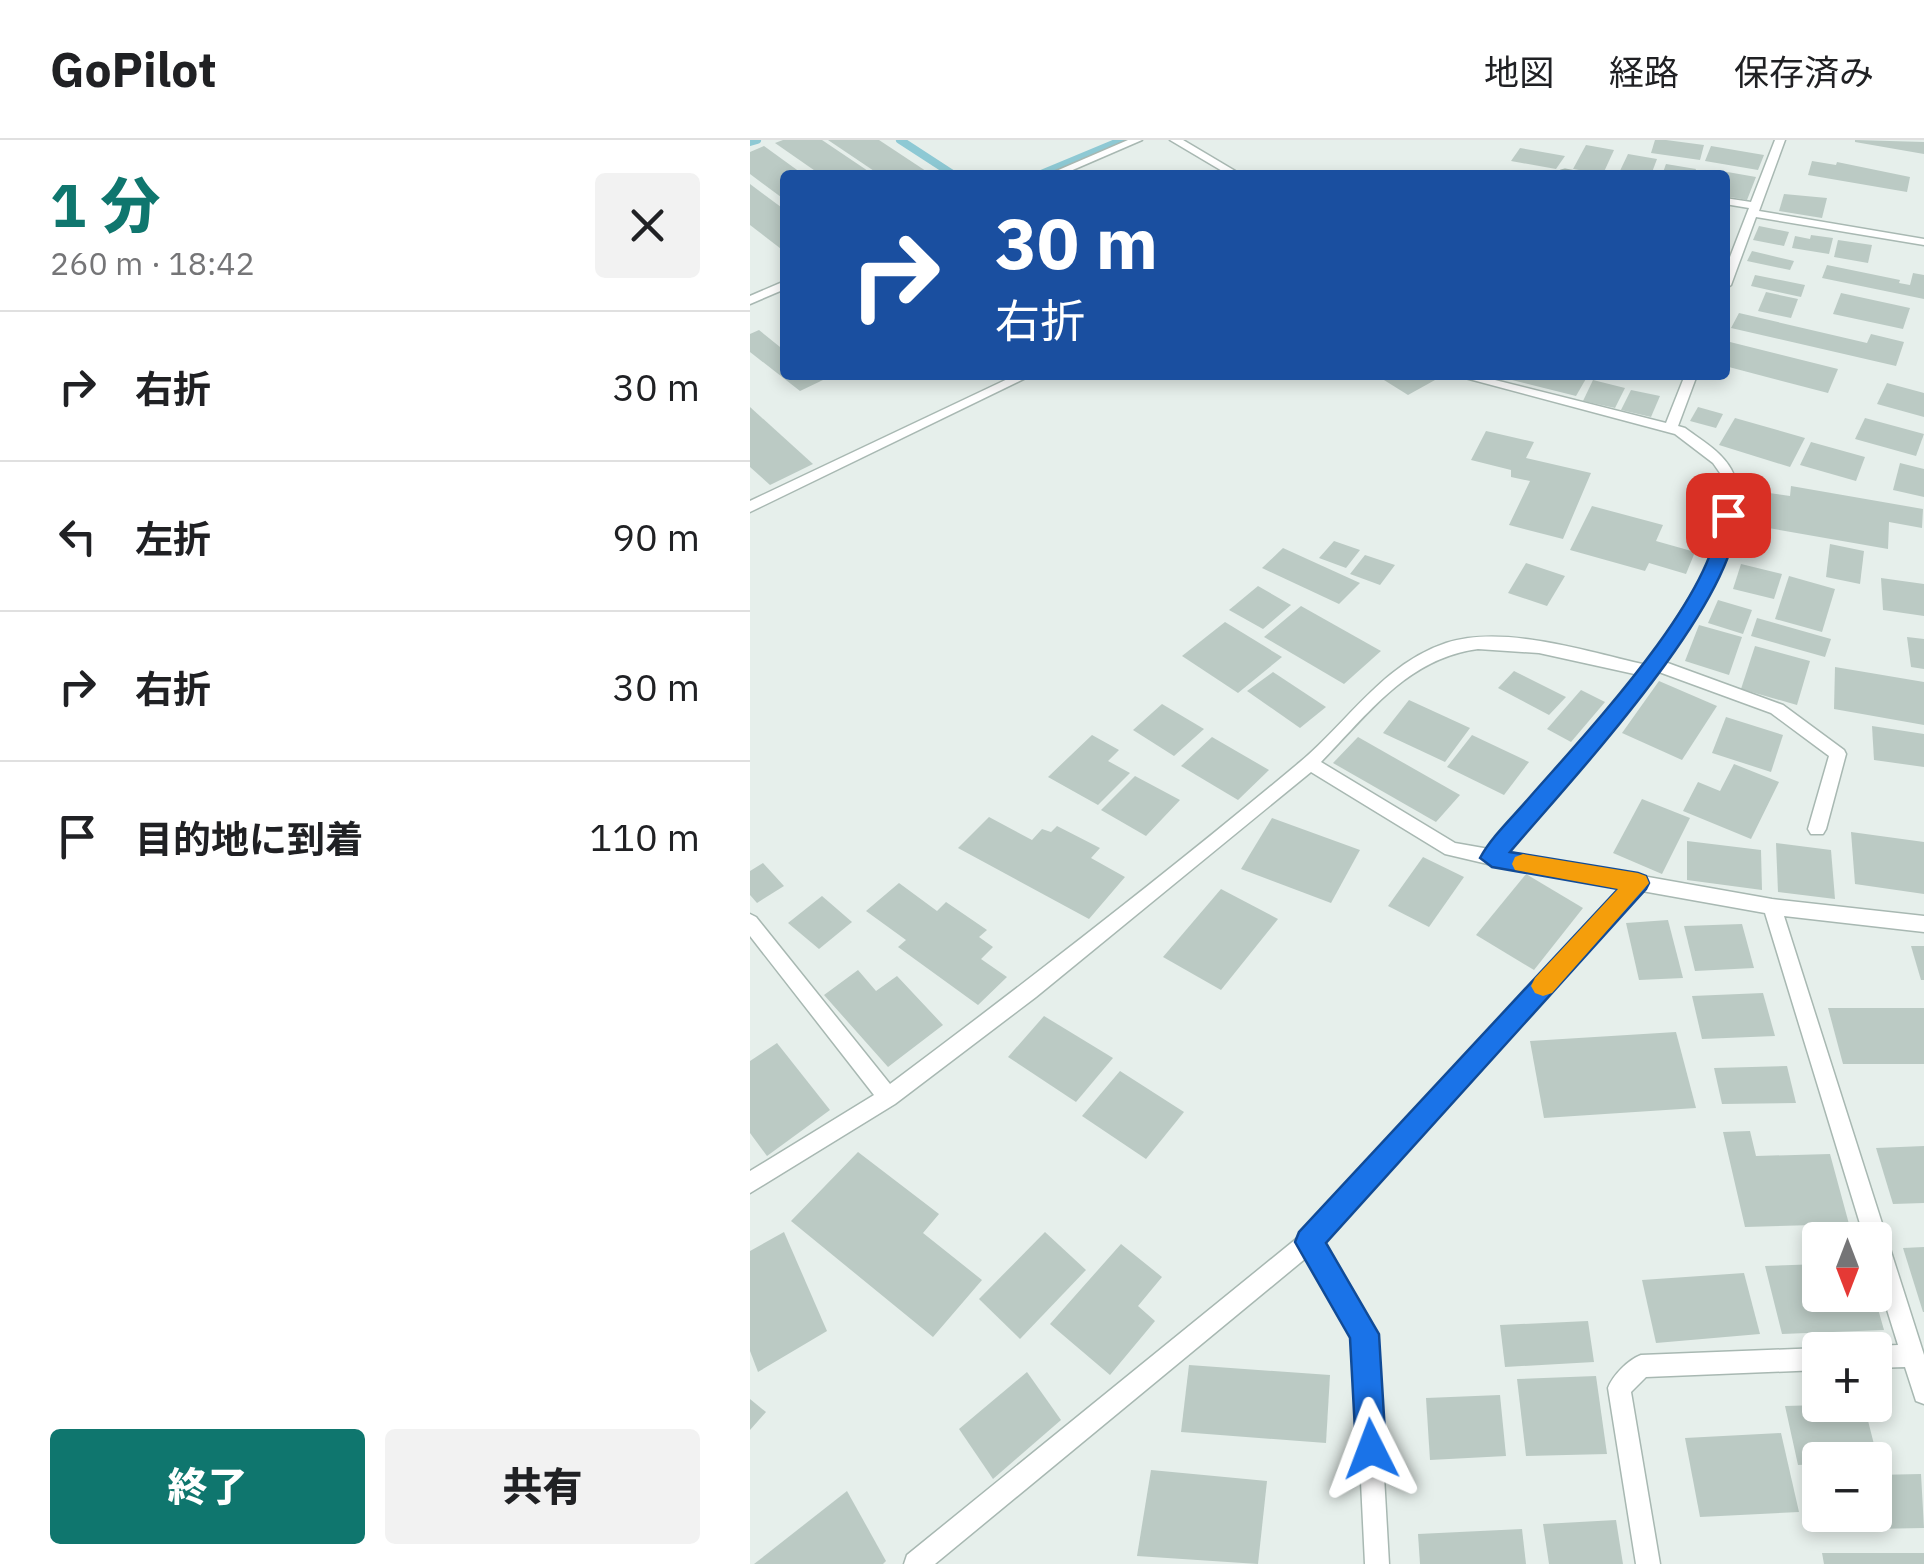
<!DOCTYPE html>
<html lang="ja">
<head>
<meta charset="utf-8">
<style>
	:root { --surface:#fff; --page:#f2f2f2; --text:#202124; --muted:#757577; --line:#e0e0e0; --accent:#0f766e }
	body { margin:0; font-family:"IBM Plex Sans","Noto Sans JP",sans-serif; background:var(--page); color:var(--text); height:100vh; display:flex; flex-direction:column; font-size:38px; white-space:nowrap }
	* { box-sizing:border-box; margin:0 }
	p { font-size:32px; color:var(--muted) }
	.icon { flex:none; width:55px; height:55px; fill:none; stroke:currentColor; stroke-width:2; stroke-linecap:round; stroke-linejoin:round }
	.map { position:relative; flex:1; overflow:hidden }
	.side { display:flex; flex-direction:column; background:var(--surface); width:750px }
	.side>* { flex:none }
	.banner { position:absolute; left:30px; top:30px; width:950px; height:210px; border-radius:10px; box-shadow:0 5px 15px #0003; background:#1a4fa0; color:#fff; overflow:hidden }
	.needle { width:65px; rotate:180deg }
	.tools { position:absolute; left:1052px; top:1082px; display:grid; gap:20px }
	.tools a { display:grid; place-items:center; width:90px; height:90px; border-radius:10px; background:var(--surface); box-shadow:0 5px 15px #0003; font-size:50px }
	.pin { position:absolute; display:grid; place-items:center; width:85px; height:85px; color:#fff; margin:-42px; border-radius:20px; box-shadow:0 5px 15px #0006 }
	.me { position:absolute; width:110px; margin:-55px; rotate:357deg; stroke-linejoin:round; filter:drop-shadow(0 0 8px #0008) }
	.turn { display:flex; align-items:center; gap:35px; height:210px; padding:0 50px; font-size:45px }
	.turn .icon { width:130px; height:130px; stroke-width:2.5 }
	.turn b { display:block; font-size:70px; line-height:85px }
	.round { display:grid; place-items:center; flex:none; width:105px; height:105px; border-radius:10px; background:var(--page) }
	.headline { display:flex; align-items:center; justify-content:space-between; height:170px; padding:0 50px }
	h1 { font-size:60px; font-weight:800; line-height:75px; color:var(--accent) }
	.cta { display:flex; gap:20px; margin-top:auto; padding:20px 50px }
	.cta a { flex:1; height:115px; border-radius:10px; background:var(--accent); color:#fff; font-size:40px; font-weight:800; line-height:115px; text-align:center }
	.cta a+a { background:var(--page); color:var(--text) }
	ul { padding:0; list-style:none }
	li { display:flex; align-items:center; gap:30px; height:150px; padding:0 50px; border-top:2px solid var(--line) }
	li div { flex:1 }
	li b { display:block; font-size:38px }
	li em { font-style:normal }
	header { display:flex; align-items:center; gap:60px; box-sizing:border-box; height:140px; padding:0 50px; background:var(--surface); border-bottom:2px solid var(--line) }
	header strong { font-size:48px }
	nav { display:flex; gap:55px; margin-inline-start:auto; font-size:35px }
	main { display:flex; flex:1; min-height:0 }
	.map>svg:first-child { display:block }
</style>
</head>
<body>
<header>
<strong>GoPilot</strong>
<nav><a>地図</a><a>経路</a><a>保存済み</a></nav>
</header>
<main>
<section class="side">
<div class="headline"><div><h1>1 分</h1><p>260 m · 18:42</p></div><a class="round"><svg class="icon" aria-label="close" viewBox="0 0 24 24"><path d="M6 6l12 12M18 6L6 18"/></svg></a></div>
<ul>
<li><svg class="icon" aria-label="right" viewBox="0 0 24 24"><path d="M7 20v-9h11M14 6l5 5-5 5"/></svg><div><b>右折</b></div><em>30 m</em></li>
<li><svg class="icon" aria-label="left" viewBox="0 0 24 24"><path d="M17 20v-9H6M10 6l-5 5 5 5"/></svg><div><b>左折</b></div><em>90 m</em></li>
<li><svg class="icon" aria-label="right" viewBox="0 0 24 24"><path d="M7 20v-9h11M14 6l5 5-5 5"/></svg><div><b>右折</b></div><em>30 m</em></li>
<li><svg class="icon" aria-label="arrive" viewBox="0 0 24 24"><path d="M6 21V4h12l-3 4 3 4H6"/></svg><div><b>目的地に到着</b></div><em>110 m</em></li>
</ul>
<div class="cta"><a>終了</a><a>共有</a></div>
</section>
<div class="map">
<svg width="1174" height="1424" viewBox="0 0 1174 1424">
	<rect width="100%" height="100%" fill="#e6efeb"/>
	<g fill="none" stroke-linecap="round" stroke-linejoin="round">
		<g stroke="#8ec9d4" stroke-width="8">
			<polyline points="150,0 204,35"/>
			<polyline points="0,2 7,0"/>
			<polyline points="289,35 373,0"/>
		</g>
	</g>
	<g fill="#bbcac4">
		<polygon points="33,0 72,0 124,35 71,35 25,3"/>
		<polygon points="78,0 129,0 182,35 130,35"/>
		<polygon points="905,0 916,0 954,5 950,20 901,13"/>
		<polygon points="1105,0 1174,2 1174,14 1105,2"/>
		<polygon points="836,5 864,10 853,34 823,29"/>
		<polygon points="14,6 54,35 35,35 35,60 0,34 0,12"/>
		<polygon points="961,6 1014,15 1008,30 955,21"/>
		<polygon points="770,8 815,16 806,29 761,21"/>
		<polygon points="878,14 907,19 901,35 868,35"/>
		<polygon points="1062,21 1086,25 1087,22 1160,37 1157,52 1058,35"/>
		<polygon points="916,24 946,29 944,35 912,35"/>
		<polygon points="966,30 1006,37 997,60 975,56 975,35 964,35"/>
		<polygon points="0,44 35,70 35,112 0,85"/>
		<polygon points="1034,54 1077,58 1072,78 1029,71"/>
		<polygon points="1009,86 1039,92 1034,106 1003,100"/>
		<polygon points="1061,95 1083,98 1079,114 1042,108 1045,96 1060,99"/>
		<polygon points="1088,100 1122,105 1118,123 1084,117"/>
		<polygon points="1002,111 1044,121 1040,130 997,121"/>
		<polygon points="1077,125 1150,140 1149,143 1160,145 1163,133 1174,135 1174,159 1072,138"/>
		<polygon points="1005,135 1055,145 1051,157 1001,146"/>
		<polygon points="1016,152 1048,159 1041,178 1008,171"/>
		<polygon points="1091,153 1160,168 1153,189 1083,174"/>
		<polygon points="989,173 1117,203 1121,194 1154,202 1146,226 981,188"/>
		<polygon points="9,190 35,211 35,235 66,235 73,240 50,251 0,212 0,194"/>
		<polygon points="980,202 1088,229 1078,253 975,226 975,212"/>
		<polygon points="626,235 677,235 685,240 658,255"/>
		<polygon points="827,235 837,237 826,256 746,236"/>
		<polygon points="843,240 875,248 865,268 833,261"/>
		<polygon points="1137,243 1174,253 1174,277 1127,264"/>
		<polygon points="881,250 910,256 901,277 871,270"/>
		<polygon points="0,267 63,324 20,345 0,327"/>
		<polygon points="948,267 973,274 966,288 940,281"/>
		<polygon points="985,278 1055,298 1040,327 969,305"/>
		<polygon points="1115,278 1174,294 1166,316 1105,299"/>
		<polygon points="736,291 784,302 776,318 841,333 813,399 759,385 780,341 761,337 761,330 721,320"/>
		<polygon points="1061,302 1115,317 1106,341 1050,325"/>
		<polygon points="1150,323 1174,329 1174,357 1143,350"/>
		<polygon points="1041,346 1173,369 1172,388 1139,382 1138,409 1007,386 1012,352 1040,356"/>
		<polygon points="842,366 913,385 906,401 945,412 936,434 899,423 895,431 820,410"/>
		<polygon points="584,401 610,410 596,428 569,418"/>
		<polygon points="1080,404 1114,411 1110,444 1076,437"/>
		<polygon points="533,408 610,443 589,464 512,428"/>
		<polygon points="615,415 645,425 630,445 600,434"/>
		<polygon points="776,423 815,436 797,466 758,453"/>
		<polygon points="991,424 1032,434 1024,459 983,449"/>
		<polygon points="1039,436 1085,449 1072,492 1025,479"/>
		<polygon points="1131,438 1174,444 1174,476 1133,470"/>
		<polygon points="508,446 541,465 513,489 479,470"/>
		<polygon points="968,460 1002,470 993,494 958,483"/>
		<polygon points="551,466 631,511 594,544 514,497"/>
		<polygon points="1007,478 1081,499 1075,517 1001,496"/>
		<polygon points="475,482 532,517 488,553 432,516"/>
		<polygon points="949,485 992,497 979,535 935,521"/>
		<polygon points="1157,497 1174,499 1174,529 1161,527"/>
		<polygon points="1005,506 1060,521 1047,565 991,549"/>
		<polygon points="1085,527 1174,542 1174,585 1084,569"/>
		<polygon points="764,531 816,557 799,575 748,548"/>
		<polygon points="523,532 576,567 550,588 497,551"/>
		<polygon points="909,541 967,566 932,620 872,593"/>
		<polygon points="831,550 855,562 821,602 797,589"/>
		<polygon points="659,560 720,588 695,622 633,593"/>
		<polygon points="412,564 454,589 424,616 383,590"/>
		<polygon points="976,577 1033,595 1021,632 962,613"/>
		<polygon points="1122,586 1174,594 1174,627 1124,620"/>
		<polygon points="342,595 369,610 358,621 380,633 348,665 298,637"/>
		<polygon points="722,595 779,622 754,655 697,627"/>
		<polygon points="462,597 519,630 488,660 431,626"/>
		<polygon points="608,597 710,655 686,682 583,623"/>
		<polygon points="984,624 1029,642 1001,699 933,671 948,642 970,651"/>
		<polygon points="385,636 430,660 396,696 351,670"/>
		<polygon points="892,659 940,678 912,734 863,713"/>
		<polygon points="239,677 282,700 292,689 301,692 307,686 350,708 341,718 375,737 339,779 208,708"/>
		<polygon points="522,678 610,710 581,763 491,729"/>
		<polygon points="1101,692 1174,702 1174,754 1105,744"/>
		<polygon points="937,701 1011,710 1012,750 937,740"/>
		<polygon points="1026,703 1081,710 1085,759 1028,752"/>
		<polygon points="673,717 714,737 679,787 638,766"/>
		<polygon points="13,723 34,746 7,763 0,755 0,731"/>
		<polygon points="776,734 833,768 784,830 726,795"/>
		<polygon points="149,743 187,771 196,762 237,790 229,797 243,807 231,819 257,837 228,865 148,807 156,800 116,771"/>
		<polygon points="471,749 528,779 471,850 413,817"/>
		<polygon points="72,756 102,782 69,809 38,783"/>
		<polygon points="918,780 933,838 889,840 876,783"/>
		<polygon points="992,784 1004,828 945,831 934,786"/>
		<polygon points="1161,806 1174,806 1174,840 1171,840"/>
		<polygon points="108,830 126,851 147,836 193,885 138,927 74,855"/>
		<polygon points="1013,853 1025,896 952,899 942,856"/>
		<polygon points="1078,868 1174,868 1174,924 1093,924"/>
		<polygon points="294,876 363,918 326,962 258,917"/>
		<polygon points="926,892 946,968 794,978 780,901"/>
		<polygon points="27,903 80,970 17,1016 0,993 0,921"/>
		<polygon points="1037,926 1046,963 972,964 964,928"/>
		<polygon points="370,931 434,972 396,1019 332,976"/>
		<polygon points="1000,991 1006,1016 1080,1014 1099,1084 995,1087 973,992"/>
		<polygon points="1174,1006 1174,1063 1143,1064 1126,1008"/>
		<polygon points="108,1012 189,1074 173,1093 232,1140 183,1197 41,1081"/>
		<polygon points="34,1092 77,1191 8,1232 0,1211 0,1111"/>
		<polygon points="295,1092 336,1130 270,1199 229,1159"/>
		<polygon points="371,1104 412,1137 388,1166 405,1181 360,1235 300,1184"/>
		<polygon points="1174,1107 1174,1172 1173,1172 1153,1108"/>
		<polygon points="1070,1124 1070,1155 1124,1155 1134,1190 1032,1194 1015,1126"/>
		<polygon points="994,1133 1010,1194 906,1203 892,1140"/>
		<polygon points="838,1181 844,1222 755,1227 750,1185"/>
		<polygon points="439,1225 580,1235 576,1303 431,1292"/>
		<polygon points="277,1232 311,1280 243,1339 209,1289"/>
		<polygon points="846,1236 857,1314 776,1316 767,1239"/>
		<polygon points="750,1255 756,1316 680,1320 676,1258"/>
		<polygon points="0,1259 16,1272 0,1290"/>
		<polygon points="1070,1265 1114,1265 1128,1320 1070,1320 1070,1324 1048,1325 1035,1266"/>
		<polygon points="1031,1293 1049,1372 950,1377 935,1298"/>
		<polygon points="401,1330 517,1341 508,1424 387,1416"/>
		<polygon points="1171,1334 1174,1388 1121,1389 1118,1375 1125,1375 1125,1335"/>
		<polygon points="97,1351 136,1421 133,1424 4,1424"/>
		<polygon points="866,1380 873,1424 799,1424 793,1384"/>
		<polygon points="772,1389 776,1424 670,1424 668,1394"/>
		<polygon points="1072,1413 1174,1413 1174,1424 1074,1424"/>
	</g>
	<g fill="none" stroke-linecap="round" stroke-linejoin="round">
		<defs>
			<g id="lane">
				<polygon points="378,0 392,0 311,35 297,35"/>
				<polygon points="420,0 433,0 492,35 479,35"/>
				<polygon points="1025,0 1035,0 1009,71 1174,99 1174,105 1006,77 981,145 975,149 975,130 999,68 975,64 975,58 1001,62"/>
				<polygon points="815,30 832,33 833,35 811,35 811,31"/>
				<polygon points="35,141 35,149 0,164 0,156"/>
				<polygon points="266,235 282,235 0,372 0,361"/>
				<path d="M 704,235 L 725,235 L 916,283 L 935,235 L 947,235 L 928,286 L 935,288 C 951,300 971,311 981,329 C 1011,382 942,478 915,522 L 1033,565 L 1094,610 L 1096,614 L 1076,689 L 1073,694 L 1061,694 L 1058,689 L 1079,616 L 1021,573 L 909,532 L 757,712 L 1022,759 L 1174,776 L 1174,792 L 1034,776 L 1174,1215 L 1174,1264 L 1166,1261 L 1155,1227 L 1125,1228 L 1125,1210 L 1117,1210 L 1125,1206 L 1148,1205 L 1125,1131 L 1125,1100 L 1115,1100 L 1015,773 L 892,751 L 572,1103 L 626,1194 L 639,1424 L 615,1424 L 604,1197 L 556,1118 L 185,1424 L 154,1424 L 157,1415 L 551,1095 L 873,748 L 742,725 L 695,714 L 561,632 L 286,857 L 145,964 L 0,1053 L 0,1031 L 124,955 L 0,796 L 0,774 L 6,777 L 140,944 C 279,840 417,733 550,622 C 599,581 633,524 696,503 C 754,484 839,512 897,525 L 950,441 L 971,394 L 973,349 L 970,333 L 963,323 L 925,294 ZM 728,509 L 789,513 L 889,535 L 739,709 L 705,703 L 571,622 C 618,574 658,518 728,509 Z"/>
				<path d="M 1070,1208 L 1076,1210 L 1070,1210 L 1070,1230 L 896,1237 L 881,1252 L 910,1424 L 886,1424 L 858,1248 C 863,1235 878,1220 891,1215 Z"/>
			</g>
		</defs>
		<use href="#lane" stroke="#a8b8b2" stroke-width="3"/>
		<use href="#lane" fill="#fff" fill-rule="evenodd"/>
	</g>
	<path fill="#1a73e8" stroke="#114b97" stroke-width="2.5" d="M 978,369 L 987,375 C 987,464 820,641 760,712 L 888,733 L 896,736 L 899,743 L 896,749 L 576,1103 L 629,1194 L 636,1309 L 632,1320 L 621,1325 L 610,1320 L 606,1309 L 600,1198 L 545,1102 L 549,1092 L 868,749 L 742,727 L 730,718 C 742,696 763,677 779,658 C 833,596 967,456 969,375 Z"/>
	<polygon fill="#f59e0b" points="773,714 888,733 896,736 899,743 802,853 793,856 785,853 781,846 785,838 868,749 765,730 762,724 765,717"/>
</svg>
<div class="tools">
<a><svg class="needle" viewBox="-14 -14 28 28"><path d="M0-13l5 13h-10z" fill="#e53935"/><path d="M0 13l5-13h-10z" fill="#757577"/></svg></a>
<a>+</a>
<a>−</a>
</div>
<div class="pin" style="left:978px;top:375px;background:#d93025"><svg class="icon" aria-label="arrive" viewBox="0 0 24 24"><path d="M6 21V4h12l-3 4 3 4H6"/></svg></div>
<svg class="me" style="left:621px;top:1309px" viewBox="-20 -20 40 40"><path d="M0-17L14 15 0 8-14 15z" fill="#1a73e8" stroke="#fff" stroke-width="4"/></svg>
<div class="banner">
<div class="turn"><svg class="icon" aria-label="right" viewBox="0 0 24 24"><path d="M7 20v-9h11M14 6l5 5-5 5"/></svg><div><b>30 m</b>右折</div></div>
</div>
</div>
</main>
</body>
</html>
